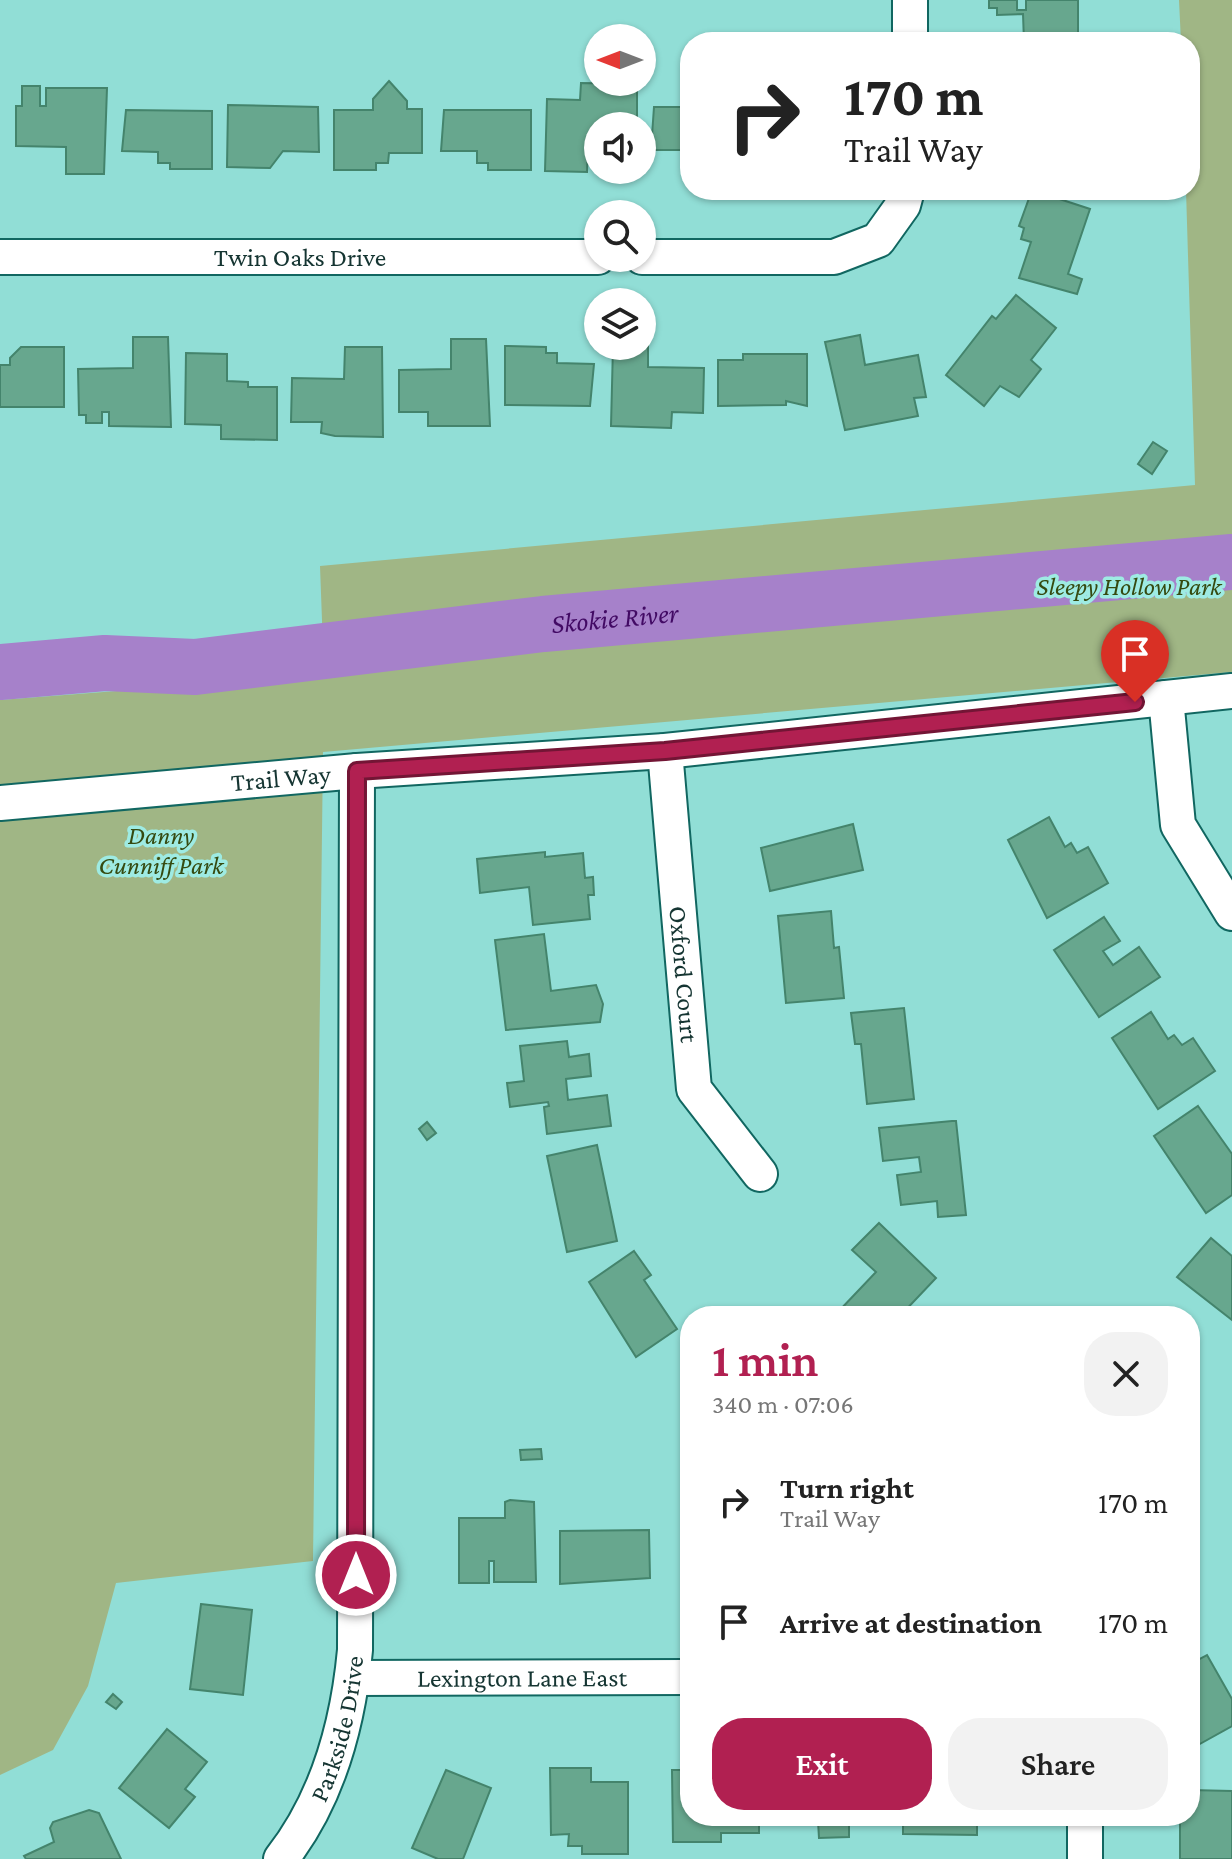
<!DOCTYPE html>
<html lang="en">
<head>
<meta charset="utf-8">
<style>
	:root { --surface:#fff; --page:#f2f2f2; --text:#222; --muted:#767676; --accent:#b12051 }
	body { margin:0; font-family:"Crimson Pro",serif; background:var(--page); color:var(--text); height:100vh; display:flex; flex-direction:column; font-size:30px; white-space:nowrap }
	* { box-sizing:border-box; margin:0 }
	p { font-size:26px; color:var(--muted) }
	.icon { flex:none; width:44px; height:44px; fill:none; stroke:currentColor; stroke-width:2; stroke-linecap:round; stroke-linejoin:round }
	.map { position:relative; flex:1; overflow:hidden }
	.sheet { position:absolute; left:680px; top:1306px; width:520px; height:520px; display:flex; flex-direction:column; background:var(--surface); border-radius:32px; box-shadow:0 2px 6px #0004 }
	.sheet>* { flex:none }
	.top-card { position:absolute; left:680px; top:32px; width:520px; height:168px; border-radius:32px; box-shadow:0 2px 6px #0004; background:#fff; color:var(--text); overflow:hidden }
	.needle { width:52px; rotate:270deg }
	.controls { position:absolute; left:584px; top:24px; display:grid; gap:16px }
	.controls a { display:grid; place-items:center; width:72px; height:72px; border-radius:50%; background:var(--surface); box-shadow:0 2px 6px #0004; font-size:40px }
	.pin { position:absolute; display:grid; place-items:center; width:68px; height:68px; color:#fff; margin:-82px -34px; border-radius:50% 50% 50% 0; rotate:-45deg; box-shadow:0 0 8px #0007 }
	.pin .icon { rotate:45deg }
	.me { position:absolute; width:88px; margin:-44px; rotate:0deg; stroke-linejoin:round; filter:drop-shadow(0 0 6px #0008) }
	.turn { display:flex; align-items:center; gap:28px; height:168px; padding:0 32px; font-size:36px }
	.turn .icon { width:104px; height:104px; stroke-width:2.5 }
	.turn b { display:block; font-size:56px; line-height:68px }
	.round { display:grid; place-items:center; flex:none; width:84px; height:84px; border-radius:32px; background:var(--page) }
	.head { display:flex; align-items:center; justify-content:space-between; height:136px; padding:0 32px }
	h1 { font-size:48px; font-weight:600; line-height:60px; color:var(--accent) }
	.cta { display:flex; gap:16px; margin-top:auto; padding:16px 32px }
	.cta a { flex:1; height:92px; border-radius:32px; background:var(--accent); color:#fff; font-size:32px; font-weight:600; line-height:92px; text-align:center }
	.cta a+a { background:var(--page); color:var(--text) }
	ul { padding:0; list-style:none }
	li { display:flex; align-items:center; gap:24px; height:120px; padding:0 32px }
	li div { flex:1 }
	li b { display:block; font-size:30px }
	li em { font-style:normal }
	.map>svg:first-child { display:block }
</style>
</head>
<body>
<div class="map">
<svg width="1232" height="1859" viewBox="0 0 1232 1859">
	<rect width="100%" height="100%" fill="#91ded6"/>
	<polygon fill="#a0b685" points="1179,0 1232,0 1232,672 323,752 313,1561 116,1583 88,1686 53,1750 0,1775 0,700 324,675 320,566 1195,485 1186,190 1190,190 1190,42 1181,42"/>
	<g fill="none" stroke-linecap="round" stroke-linejoin="round">
		<path stroke="#a681ca" stroke-width="56" id="s1" d="M 0,672 L 105,663 L 195,667 L 543,624 L 1232,562"/>
	</g>
	<g fill="#67a78e" stroke="#44846c" stroke-width="2">
		<polygon points="989,0 1017,0 1017,10 1026,10 1026,0 1078,0 1078,42 1024,42 1023,14 997,15 997,8 989,8"/>
		<polygon points="389,81 407,101 407,109 422,109 422,153 389,153 388,163 376,163 376,170 334,170 334,110 373,110 373,99"/>
		<polygon points="581,83 637,84 637,126 598,126 598,142 588,142 587,172 545,171 547,99 580,100"/>
		<polygon points="22,86 40,86 40,106 46,106 46,88 107,88 104,174 66,174 66,147 16,146 16,106 22,106"/>
		<polygon points="228,105 318,107 319,152 283,151 270,168 227,167"/>
		<polygon points="654,107 690,107 690,162 688,150 651,150"/>
		<polygon points="126,110 212,111 212,169 170,169 170,163 158,163 158,152 122,151"/>
		<polygon points="444,110 531,110 531,170 488,170 488,163 477,163 477,151 441,151"/>
		<polygon points="1032,190 1090,209 1068,274 1082,279 1077,294 1019,278 1031,242 1021,239 1024,228 1019,226"/>
		<polygon points="1016,295 1056,328 1031,360 1041,369 1019,397 1000,386 984,406 946,375 992,316 996,319"/>
		<polygon points="860,335 865,365 918,355 926,397 914,398 918,416 845,430 825,342"/>
		<polygon points="133,337 168,337 171,427 109,426 109,412 102,412 102,423 86,423 86,415 79,415 78,369 133,368"/>
		<polygon points="642,338 648,338 648,367 704,368 703,413 672,412 671,428 611,426 613,346 642,346"/>
		<polygon points="451,339 486,339 490,426 428,426 428,412 399,412 399,370 451,369"/>
		<polygon points="505,346 546,347 546,353 557,353 557,363 594,364 590,406 505,405"/>
		<polygon points="21,347 64,347 64,407 0,407 0,365 10,365 10,358"/>
		<polygon points="345,347 382,347 383,437 335,436 321,433 322,422 291,422 292,378 344,379"/>
		<polygon points="186,353 227,354 227,381 248,382 248,387 277,387 277,440 221,439 221,425 185,424"/>
		<polygon points="743,354 807,354 807,406 786,401 786,405 718,406 718,360 743,360"/>
		<polygon points="1153,442 1167,451 1152,474 1138,464"/>
		<polygon points="1049,817 1065,847 1071,843 1077,853 1088,847 1108,883 1047,918 1008,840"/>
		<polygon points="853,824 863,870 770,891 761,848"/>
		<polygon points="545,852 545,857 583,853 585,878 593,877 594,895 588,895 590,919 533,925 529,887 480,893 477,859"/>
		<polygon points="831,911 834,948 839,947 844,998 786,1003 778,916"/>
		<polygon points="1104,917 1120,941 1103,951 1113,965 1139,947 1160,977 1099,1017 1054,950"/>
		<polygon points="544,934 551,991 596,985 603,1004 600,1022 506,1030 495,940"/>
		<polygon points="904,1008 914,1099 867,1104 861,1044 855,1044 851,1013"/>
		<polygon points="1151,1012 1168,1039 1174,1035 1182,1045 1193,1038 1215,1071 1158,1109 1112,1038"/>
		<polygon points="567,1041 569,1057 589,1054 591,1076 566,1079 568,1100 607,1095 611,1126 547,1134 544,1107 549,1106 548,1102 510,1107 507,1083 524,1081 520,1046"/>
		<polygon points="1198,1106 1232,1154 1232,1195 1206,1213 1154,1136"/>
		<polygon points="952,1121 956,1121 966,1215 938,1217 937,1201 901,1205 897,1175 921,1172 919,1157 883,1161 879,1128"/>
		<polygon points="427,1122 436,1133 427,1140 419,1129"/>
		<polygon points="597,1145 617,1241 567,1252 547,1156"/>
		<polygon points="879,1223 936,1278 900,1316 843,1316 838,1312 876,1272 852,1250"/>
		<polygon points="1211,1238 1232,1256 1232,1320 1177,1277"/>
		<polygon points="634,1251 651,1275 644,1280 677,1329 636,1357 589,1282"/>
		<polygon points="541,1449 542,1459 521,1460 520,1450"/>
		<polygon points="510,1500 534,1502 536,1582 494,1582 494,1561 489,1561 489,1583 459,1583 459,1518 505,1518 505,1502"/>
		<polygon points="649,1530 650,1578 560,1584 560,1531"/>
		<polygon points="201,1604 252,1610 243,1695 190,1689"/>
		<polygon points="1207,1655 1232,1699 1232,1726 1198,1745 1190,1732 1190,1664"/>
		<polygon points="113,1694 122,1702 116,1709 106,1702"/>
		<polygon points="167,1729 207,1762 185,1789 195,1797 169,1828 119,1788"/>
		<polygon points="550,1768 591,1768 591,1782 628,1782 628,1854 582,1854 582,1846 568,1846 569,1834 551,1835"/>
		<polygon points="446,1770 491,1788 463,1859 438,1859 412,1848"/>
		<polygon points="672,1770 690,1770 690,1816 759,1816 759,1833 721,1833 721,1842 673,1842"/>
		<polygon points="1190,1790 1232,1791 1232,1859 1180,1859 1180,1816 1190,1816"/>
		<polygon points="89,1810 99,1813 121,1859 26,1859 24,1856 54,1842 50,1828 53,1822"/>
		<polygon points="787,1816 876,1816 876,1821 849,1822 849,1837 819,1838 818,1821 787,1821"/>
		<polygon points="903,1816 977,1816 977,1835 903,1834"/>
	</g>
	<g fill="none" stroke-linecap="round" stroke-linejoin="round">
		<defs>
			<g id="street">
				<polyline points="910,0 910,42"/>
				<path id="s2" d="M 0,257 L 598,257"/>
				<polyline points="642,257 834,257 878,240 903,205 907,190"/>
				<polyline points="1166,698 1178,825 1232,913"/>
				<path id="s3" d="M 665,751 L 694,1089 L 760,1174"/>
				<path id="s4" d="M 0,803 L 357,771 L 665,751 L 1232,691"/>
				<path id="s5" d="M 352,1678 L 690,1677"/>
				<polyline points="1085,1816 1085,1859"/>
				<path id="s6" d="M 281,1859 C 328,1799 348,1725 355,1650 L 357,771"/>
			</g>
		</defs>
		<use href="#street" stroke="#116761" stroke-width="38"/>
		<use href="#street" stroke="#fff" stroke-width="34"/>
	</g>
	<g fill="none" stroke-linecap="round" stroke-linejoin="round">
		<defs>
			<polyline id="route" points="356,1575 357,771 665,751 1135,702"/>
		</defs>
		<use href="#route" stroke="#731535" stroke-width="20"/>
		<use href="#route" stroke="#b12051" stroke-width="14"/>
	</g>
	<g text-anchor="middle" stroke-width="7" stroke-linejoin="round" paint-order="stroke">
		<g font-size="26" fill="#153532" stroke="#9eebe3">
			<text dy="9" stroke="none"><textPath href="#s2" startOffset="300">Twin Oaks Drive</textPath></text>
			<text dy="9" stroke="none"><textPath href="#s4" startOffset="282">Trail Way</textPath></text>
			<text dy="9" stroke="none"><textPath href="#s3" startOffset="224">Oxford Court</textPath></text>
			<text dy="9" stroke="none"><textPath href="#s5" startOffset="170">Lexington Lane East</textPath></text>
			<text dy="9" stroke="none"><textPath href="#s6" startOffset="144">Parkside Drive</textPath></text>
		</g>
		<g font-size="26" font-style="italic" fill="#354a10" stroke="#9eebe3">
			<text x="1129" y="595">Sleepy Hollow Park</text>
			<text x="161" y="844">Danny<tspan x="161" dy="30">Cunniff Park</tspan></text>
		</g>
		<g font-size="28" font-style="italic" fill="#420a64" stroke="#9eebe3">
			<text dy="10" stroke="none"><textPath href="#s1" startOffset="618">Skokie River</textPath></text>
		</g>
	</g>
</svg>
<div class="controls">
<a><svg class="needle" viewBox="-14 -14 28 28"><path d="M0-13l5 13h-10z" fill="#e53935"/><path d="M0 13l5-13h-10z" fill="#767676"/></svg></a>
<a><svg class="icon" aria-label="sound" viewBox="0 0 24 24"><path d="M4 9h4l5-4v14l-5-4H4zM17 9q2 3 0 6"/></svg></a>
<a><svg class="icon" aria-label="search" viewBox="0 0 24 24"><circle cx="10" cy="10" r="6"/><path d="M15 15l6 6"/></svg></a>
<a><svg class="icon" aria-label="layers" viewBox="0 0 24 24"><path d="M12 4l9 5-9 5-9-5zM3 14l9 5 9-5"/></svg></a>
</div>
<div class="pin" style="left:1135px;top:702px;background:#d93025"><svg class="icon" aria-label="arrive" viewBox="0 0 24 24"><path d="M6 21V4h12l-3 4 3 4H6"/></svg></div>
<svg class="me" style="left:356px;top:1575px" viewBox="-20 -20 40 40"><circle r="17" fill="#b12051" stroke="#fff" stroke-width="3"/><path d="M0-11L8 9 0 5-8 9z" fill="#fff"/></svg>
<div class="top-card">
<div class="turn"><svg class="icon" aria-label="right" viewBox="0 0 24 24"><path d="M7 20v-9h11M14 6l5 5-5 5"/></svg><div><b>170 m</b>Trail Way</div></div>
</div>
<section class="sheet">
<div class="head"><div><h1>1 min</h1><p>340 m · 07:06</p></div><a class="round"><svg class="icon" aria-label="close" viewBox="0 0 24 24"><path d="M6 6l12 12M18 6L6 18"/></svg></a></div>
<ul>
<li><svg class="icon" aria-label="right" viewBox="0 0 24 24"><path d="M7 20v-9h11M14 6l5 5-5 5"/></svg><div><b>Turn right</b><p>Trail Way</p></div><em>170 m</em></li>
<li><svg class="icon" aria-label="arrive" viewBox="0 0 24 24"><path d="M6 21V4h12l-3 4 3 4H6"/></svg><div><b>Arrive at destination</b></div><em>170 m</em></li>
</ul>
<div class="cta"><a>Exit</a><a>Share</a></div>
</section>
</div>
</body>
</html>
